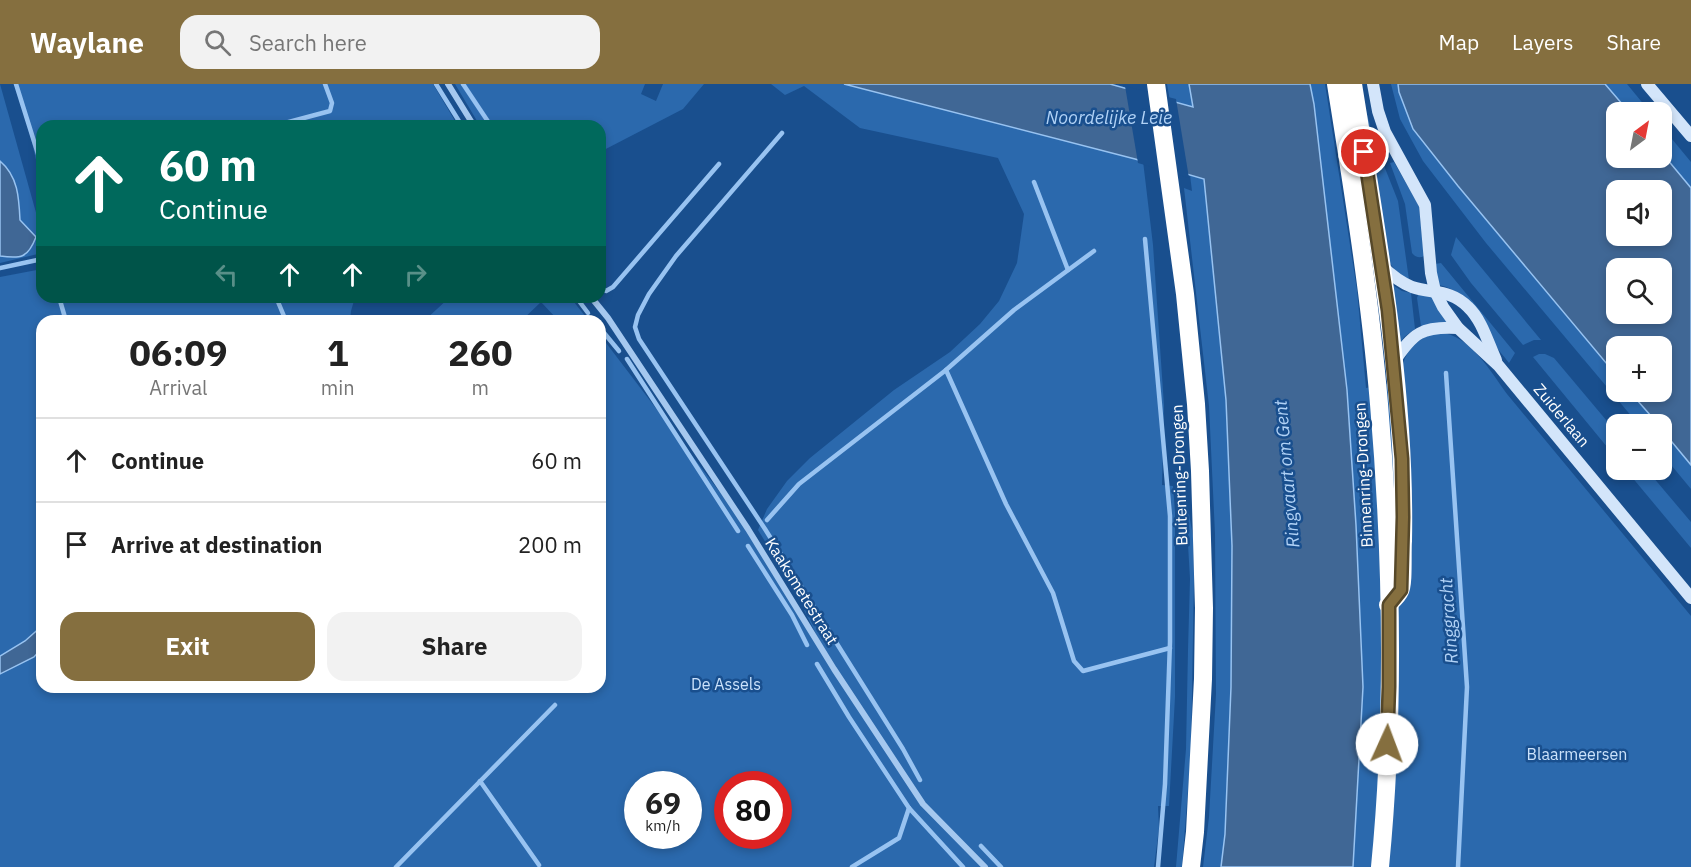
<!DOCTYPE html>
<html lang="en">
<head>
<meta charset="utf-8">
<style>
	:root { --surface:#fff; --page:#f2f2f2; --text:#222; --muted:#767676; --line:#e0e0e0; --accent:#856f3f }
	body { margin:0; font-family:"IBM Plex Sans",sans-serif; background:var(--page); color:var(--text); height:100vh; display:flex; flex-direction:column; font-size:22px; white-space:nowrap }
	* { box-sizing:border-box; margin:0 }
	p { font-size:20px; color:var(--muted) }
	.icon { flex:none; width:33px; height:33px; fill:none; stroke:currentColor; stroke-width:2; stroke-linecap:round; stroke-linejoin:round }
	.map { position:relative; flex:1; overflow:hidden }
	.side { position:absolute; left:36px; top:231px; width:570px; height:378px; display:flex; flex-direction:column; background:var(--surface); border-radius:18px; box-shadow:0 3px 9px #0003 }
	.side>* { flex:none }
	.banner { position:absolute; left:36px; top:36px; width:570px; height:183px; border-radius:18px; box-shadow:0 3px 9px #0003; background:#00695c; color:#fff; overflow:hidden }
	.needle { width:39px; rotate:32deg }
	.fabs { position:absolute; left:1606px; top:18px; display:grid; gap:12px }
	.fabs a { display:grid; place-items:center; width:66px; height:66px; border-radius:12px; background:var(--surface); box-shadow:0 3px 9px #0003; font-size:30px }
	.speed { position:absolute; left:624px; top:687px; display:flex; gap:12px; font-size:30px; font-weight:700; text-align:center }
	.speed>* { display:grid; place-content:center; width:78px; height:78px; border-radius:50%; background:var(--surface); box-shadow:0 3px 9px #0003; line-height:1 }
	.speed small { font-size:15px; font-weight:400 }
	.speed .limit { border:9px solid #d22; background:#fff; color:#111 }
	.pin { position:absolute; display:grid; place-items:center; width:51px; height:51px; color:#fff; margin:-26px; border:3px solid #fff; border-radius:50%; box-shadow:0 2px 6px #0007 }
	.me { position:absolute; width:66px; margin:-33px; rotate:2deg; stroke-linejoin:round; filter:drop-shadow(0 0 4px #0008) }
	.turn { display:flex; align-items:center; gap:21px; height:126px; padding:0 24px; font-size:27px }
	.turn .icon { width:78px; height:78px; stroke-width:2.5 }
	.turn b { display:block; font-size:42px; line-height:51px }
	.lanes { display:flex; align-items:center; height:57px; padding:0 24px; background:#0003; justify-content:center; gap:30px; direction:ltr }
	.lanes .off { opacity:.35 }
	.eta { display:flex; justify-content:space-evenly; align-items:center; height:102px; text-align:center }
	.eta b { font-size:36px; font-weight:800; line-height:42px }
	.action { display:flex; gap:12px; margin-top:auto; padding:12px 24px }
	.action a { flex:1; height:69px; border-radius:18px; background:var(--accent); color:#fff; font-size:24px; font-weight:800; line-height:69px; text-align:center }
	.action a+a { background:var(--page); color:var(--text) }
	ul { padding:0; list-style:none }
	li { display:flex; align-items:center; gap:18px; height:84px; padding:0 24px; border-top:2px solid var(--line) }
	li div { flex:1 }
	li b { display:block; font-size:22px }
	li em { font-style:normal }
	header { display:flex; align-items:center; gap:36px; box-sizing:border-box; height:84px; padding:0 30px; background:var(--accent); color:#fff }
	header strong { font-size:28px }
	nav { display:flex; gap:33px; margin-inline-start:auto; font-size:21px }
	.search { width:420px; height:54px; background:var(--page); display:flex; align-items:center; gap:15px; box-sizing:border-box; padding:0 21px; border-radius:18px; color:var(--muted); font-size:22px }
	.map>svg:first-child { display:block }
</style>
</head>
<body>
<header>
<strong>Waylane</strong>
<div class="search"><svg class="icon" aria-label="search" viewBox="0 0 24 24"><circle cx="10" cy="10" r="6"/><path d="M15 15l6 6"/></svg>Search here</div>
<nav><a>Map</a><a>Layers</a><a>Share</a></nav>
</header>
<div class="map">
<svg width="1691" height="783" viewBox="0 0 1691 783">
	<rect width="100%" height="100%" fill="#194f8e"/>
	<g fill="#2b69ad" fill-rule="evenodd">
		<path d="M 0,0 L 42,150 L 42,169 L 0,179 L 0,172 L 9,173 C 17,145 24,129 14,100 C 11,90 8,84 0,77 Z"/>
		<polygon points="18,0 433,0 458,42 42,42 42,101"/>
		<polygon points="455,0 645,0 641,10 656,17 663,0 704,0 683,25 600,68 600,42 480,42"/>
		<path d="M 771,0 L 844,0 L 1143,77 L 1153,161 L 1164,321 L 1162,401 L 1173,402 L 1175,428 L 1175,613 L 1169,722 L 1158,722 L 1159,744 L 1154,783 L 0,783 L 0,193 L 42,185 L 42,213 L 355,213 L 351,227 L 350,237 L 42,237 L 42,603 L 600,603 L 600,251 L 748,445 L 829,576 L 790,498 L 758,446 L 767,425 L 787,397 L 810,374 L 894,306 L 950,268 L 980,240 L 999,217 L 1017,179 L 1024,130 L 998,74 L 860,44 L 804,2 L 785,11 ZM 638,700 L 688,700 L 688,752 L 638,752 ZM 728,700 L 778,700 L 778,752 L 728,752 Z"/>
		<polygon points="1167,0 1189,0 1194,23 1170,17"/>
		<path d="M 1310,0 L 1325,0 L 1357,206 L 1366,304 L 1401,297 C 1401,280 1405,268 1419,257 C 1456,228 1489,285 1507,310 L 1691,532 L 1691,783 L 1353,783 L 1363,603 L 1356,441 L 1347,306 L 1314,20 Z"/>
		<polygon points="1391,0 1398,0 1399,8 1413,45 1458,102 1617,292 1617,308 1630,308 1658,340 1638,340 1486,159 1423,77 1400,35"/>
		<polygon points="1605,0 1627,0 1650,28 1629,28"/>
		<polygon points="1365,23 1375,59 1398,117 1409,196 1396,187 1388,177"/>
		<polygon points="1662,43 1691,78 1691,104 1662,69"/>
		<path d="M 1394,78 L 1419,122 L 1424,172 C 1419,175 1414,172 1412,169 L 1405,120 L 1390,79 Z"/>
		<polygon points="1190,91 1204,95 1226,316 1232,462 1231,603 1225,750 1221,783 1203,783 1209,733 1216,610 1215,450 1209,322 1184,104 1192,107"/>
		<polygon points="1456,153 1541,256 1534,256 1523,261 1471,199 1451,171"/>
		<path d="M 1441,179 L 1515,269 L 1509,279 C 1504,272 1497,265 1492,257 C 1477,232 1471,208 1439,201 L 1435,180 Z"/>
		<polygon points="1391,200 1402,207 1411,209 1415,245 1404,253 1398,262"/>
		<polygon points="1418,211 1432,212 1438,225 1447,238 1421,242 1417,214"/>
		<polygon points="450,213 471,213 472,215 474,213 505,213 510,218 515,213 570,213 589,237 555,237 557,235 541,218 521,237 424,237"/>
		<polygon points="1539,270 1545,270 1554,274 1617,349 1617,375 1533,273"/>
		<polygon points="1662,346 1691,381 1691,405 1662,370"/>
		<polygon points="1626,386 1647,386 1691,438 1691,464"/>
		<polygon points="1185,408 1193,452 1194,493 1191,666 1182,783 1176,783 1186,665 1188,566 1190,495"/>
	</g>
	<g fill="#406795" stroke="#98c3f1" stroke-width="1.5" fill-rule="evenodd">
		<polygon points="844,0 1110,0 1193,23 1189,0 1310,0 1314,20 1347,306 1356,441 1363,603 1353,783 1221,783 1225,750 1231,603 1232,462 1226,316 1204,95 1135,75"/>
		<path d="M 1398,0 L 1605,0 L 1629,28 L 1617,28 L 1617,74 L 1662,74 L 1662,69 L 1691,104 L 1691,381 L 1662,346 L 1662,340 L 1658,340 L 1630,308 L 1662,308 L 1662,262 L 1617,262 L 1617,292 L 1458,102 L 1413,45 L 1399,8 ZM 1617,106 L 1662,106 L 1662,152 L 1617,152 ZM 1617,184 L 1662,184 L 1662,230 L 1617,230 Z"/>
		<path d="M 0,77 C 18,92 19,114 20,136 L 36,153 C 28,174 21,175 0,172 Z"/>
		<polygon points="42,542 42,564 34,573 0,590 0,572 25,557"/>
	</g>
	<polygon fill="#194f8e" points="1125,2 1176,15 1189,94 1138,79"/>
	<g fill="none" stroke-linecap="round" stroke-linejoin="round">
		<g stroke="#98c3f1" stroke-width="4.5">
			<polyline points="16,0 38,70 42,69"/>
			<polyline points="436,0 462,42"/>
			<polyline points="463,0 491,42"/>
			<polyline points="285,39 330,27 332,19 325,0"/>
			<polyline points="343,39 344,42"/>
			<polyline points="198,41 199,42"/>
			<polyline points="275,42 276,42"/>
			<polyline points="782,49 676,172 649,210 638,231 635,243 639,255 765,445 903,665 920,696"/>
			<polyline points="1034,98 1068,186"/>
			<polyline points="1145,155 1170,432 1170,558 1165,700 1158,783"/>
			<polyline points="1094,167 1014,226 946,286 1006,420 1053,509 1074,577 1083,587 1170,564"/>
			<polyline points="0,184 42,175"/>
			<polyline points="600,203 606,207 613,203 719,80"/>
			<polyline points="59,213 66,237"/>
			<polyline points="276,213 286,237"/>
			<polyline points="576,213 588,229"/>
			<polyline points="600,244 619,267"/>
			<polyline points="627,275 738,447"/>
			<polyline points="1446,289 1467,603 1458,783"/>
			<polyline points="767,436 799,400 946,286"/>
			<polyline points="748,462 792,531 807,561"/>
			<polyline points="817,580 849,633 909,724 963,783"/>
			<polyline points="480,697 539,781"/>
			<polyline points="981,762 1001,783"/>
			<polyline points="396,783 555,621"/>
			<polyline points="852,783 899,754 909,724"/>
		</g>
		<g stroke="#a5c8ef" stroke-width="6">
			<polyline points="448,0 474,42"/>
			<polyline points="591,213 608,234 748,445 834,585 923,720 985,783"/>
		</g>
		<g stroke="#d3e5fa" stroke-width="12">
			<polyline points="1373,0 1378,27 1385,48 1425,121 1431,189 1435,207 1443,223 1458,244 1498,281 1691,514"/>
			<polyline points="1647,0 1691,52"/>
			<path d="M 1382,182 C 1391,191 1400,198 1412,203 C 1433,210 1450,205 1468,223 C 1482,236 1488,259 1496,276"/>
			<path d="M 1394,278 C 1413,249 1422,242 1458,244"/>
		</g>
		<g stroke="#fff" stroke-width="18">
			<polyline points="1156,0 1185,210 1196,320 1200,387 1204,524 1203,595 1195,748 1191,783"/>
			<path d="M 1336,0 C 1353,106 1370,213 1379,320 C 1392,473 1395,630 1380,783"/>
			<path d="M 1353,0 C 1377,151 1406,304 1403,457 C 1402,467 1404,501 1400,507 C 1398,512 1392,517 1388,521"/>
		</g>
	</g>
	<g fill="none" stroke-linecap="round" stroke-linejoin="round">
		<defs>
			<polyline id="route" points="1364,68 1388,226 1402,375 1403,433 1401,506 1389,521 1389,603 1387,660"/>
		</defs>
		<use href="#route" stroke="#564829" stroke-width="15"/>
		<use href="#route" stroke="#856f3f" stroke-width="10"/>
	</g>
	<g text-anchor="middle" stroke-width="5" stroke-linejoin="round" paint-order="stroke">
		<g font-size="16" fill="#fff" stroke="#194f8e">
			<text transform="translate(1562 331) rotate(50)" y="6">Zuiderlaan</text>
			<text transform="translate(1179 391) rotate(-92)" y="6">Buitenring-Drongen</text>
			<text transform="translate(1363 391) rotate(-93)" y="6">Binnenring-Drongen</text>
			<text transform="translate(802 507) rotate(58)" y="6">Kaaksmetestraat</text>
		</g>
		<g font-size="16" fill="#cbe2fb" stroke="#194f8e">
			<text x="726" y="606">De Assels</text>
			<text x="1577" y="676">Blaarmeersen</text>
		</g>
		<g font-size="18" font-style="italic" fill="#b1d2f6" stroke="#194f8e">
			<text x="1109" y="40">Noordelijke Leie</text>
			<text transform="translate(1287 390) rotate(-95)" y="6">Ringvaart om Gent</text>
			<text transform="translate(1449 537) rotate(-94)" y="6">Ringgracht</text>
		</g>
	</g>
</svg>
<div class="fabs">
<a><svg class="needle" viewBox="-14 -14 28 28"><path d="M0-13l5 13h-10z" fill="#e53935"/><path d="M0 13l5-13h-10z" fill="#767676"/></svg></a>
<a><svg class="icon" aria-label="sound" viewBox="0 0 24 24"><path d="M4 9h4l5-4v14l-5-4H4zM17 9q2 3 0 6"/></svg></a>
<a><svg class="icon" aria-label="search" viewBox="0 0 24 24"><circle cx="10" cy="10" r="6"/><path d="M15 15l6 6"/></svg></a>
<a>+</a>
<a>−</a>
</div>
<div class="speed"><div>69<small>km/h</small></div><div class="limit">80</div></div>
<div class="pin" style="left:1364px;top:68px;background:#d93025"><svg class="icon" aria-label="arrive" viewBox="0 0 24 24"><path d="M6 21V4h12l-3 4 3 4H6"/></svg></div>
<svg class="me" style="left:1387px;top:660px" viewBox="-20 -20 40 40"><circle r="19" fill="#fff"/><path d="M0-13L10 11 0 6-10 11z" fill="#856f3f"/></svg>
<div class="banner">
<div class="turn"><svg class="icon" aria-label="ahead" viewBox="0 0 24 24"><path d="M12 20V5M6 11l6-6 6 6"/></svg><div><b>60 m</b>Continue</div></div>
<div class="lanes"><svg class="icon off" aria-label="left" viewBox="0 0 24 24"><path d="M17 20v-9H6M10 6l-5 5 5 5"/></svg><svg class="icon" aria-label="ahead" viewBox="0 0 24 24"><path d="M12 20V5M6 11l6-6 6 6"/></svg><svg class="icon" aria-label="ahead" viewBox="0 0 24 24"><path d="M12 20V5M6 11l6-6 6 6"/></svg><svg class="icon off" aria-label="right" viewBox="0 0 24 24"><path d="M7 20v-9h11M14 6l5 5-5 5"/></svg></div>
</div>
<section class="side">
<div class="eta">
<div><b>06:09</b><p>Arrival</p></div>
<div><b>1</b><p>min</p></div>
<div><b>260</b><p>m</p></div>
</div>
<ul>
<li><svg class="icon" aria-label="ahead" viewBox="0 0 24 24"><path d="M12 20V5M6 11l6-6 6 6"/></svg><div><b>Continue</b></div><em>60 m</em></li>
<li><svg class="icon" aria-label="arrive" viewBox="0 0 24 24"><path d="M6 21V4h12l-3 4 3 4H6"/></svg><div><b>Arrive at destination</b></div><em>200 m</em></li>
</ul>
<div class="action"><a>Exit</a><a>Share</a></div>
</section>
</div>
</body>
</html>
